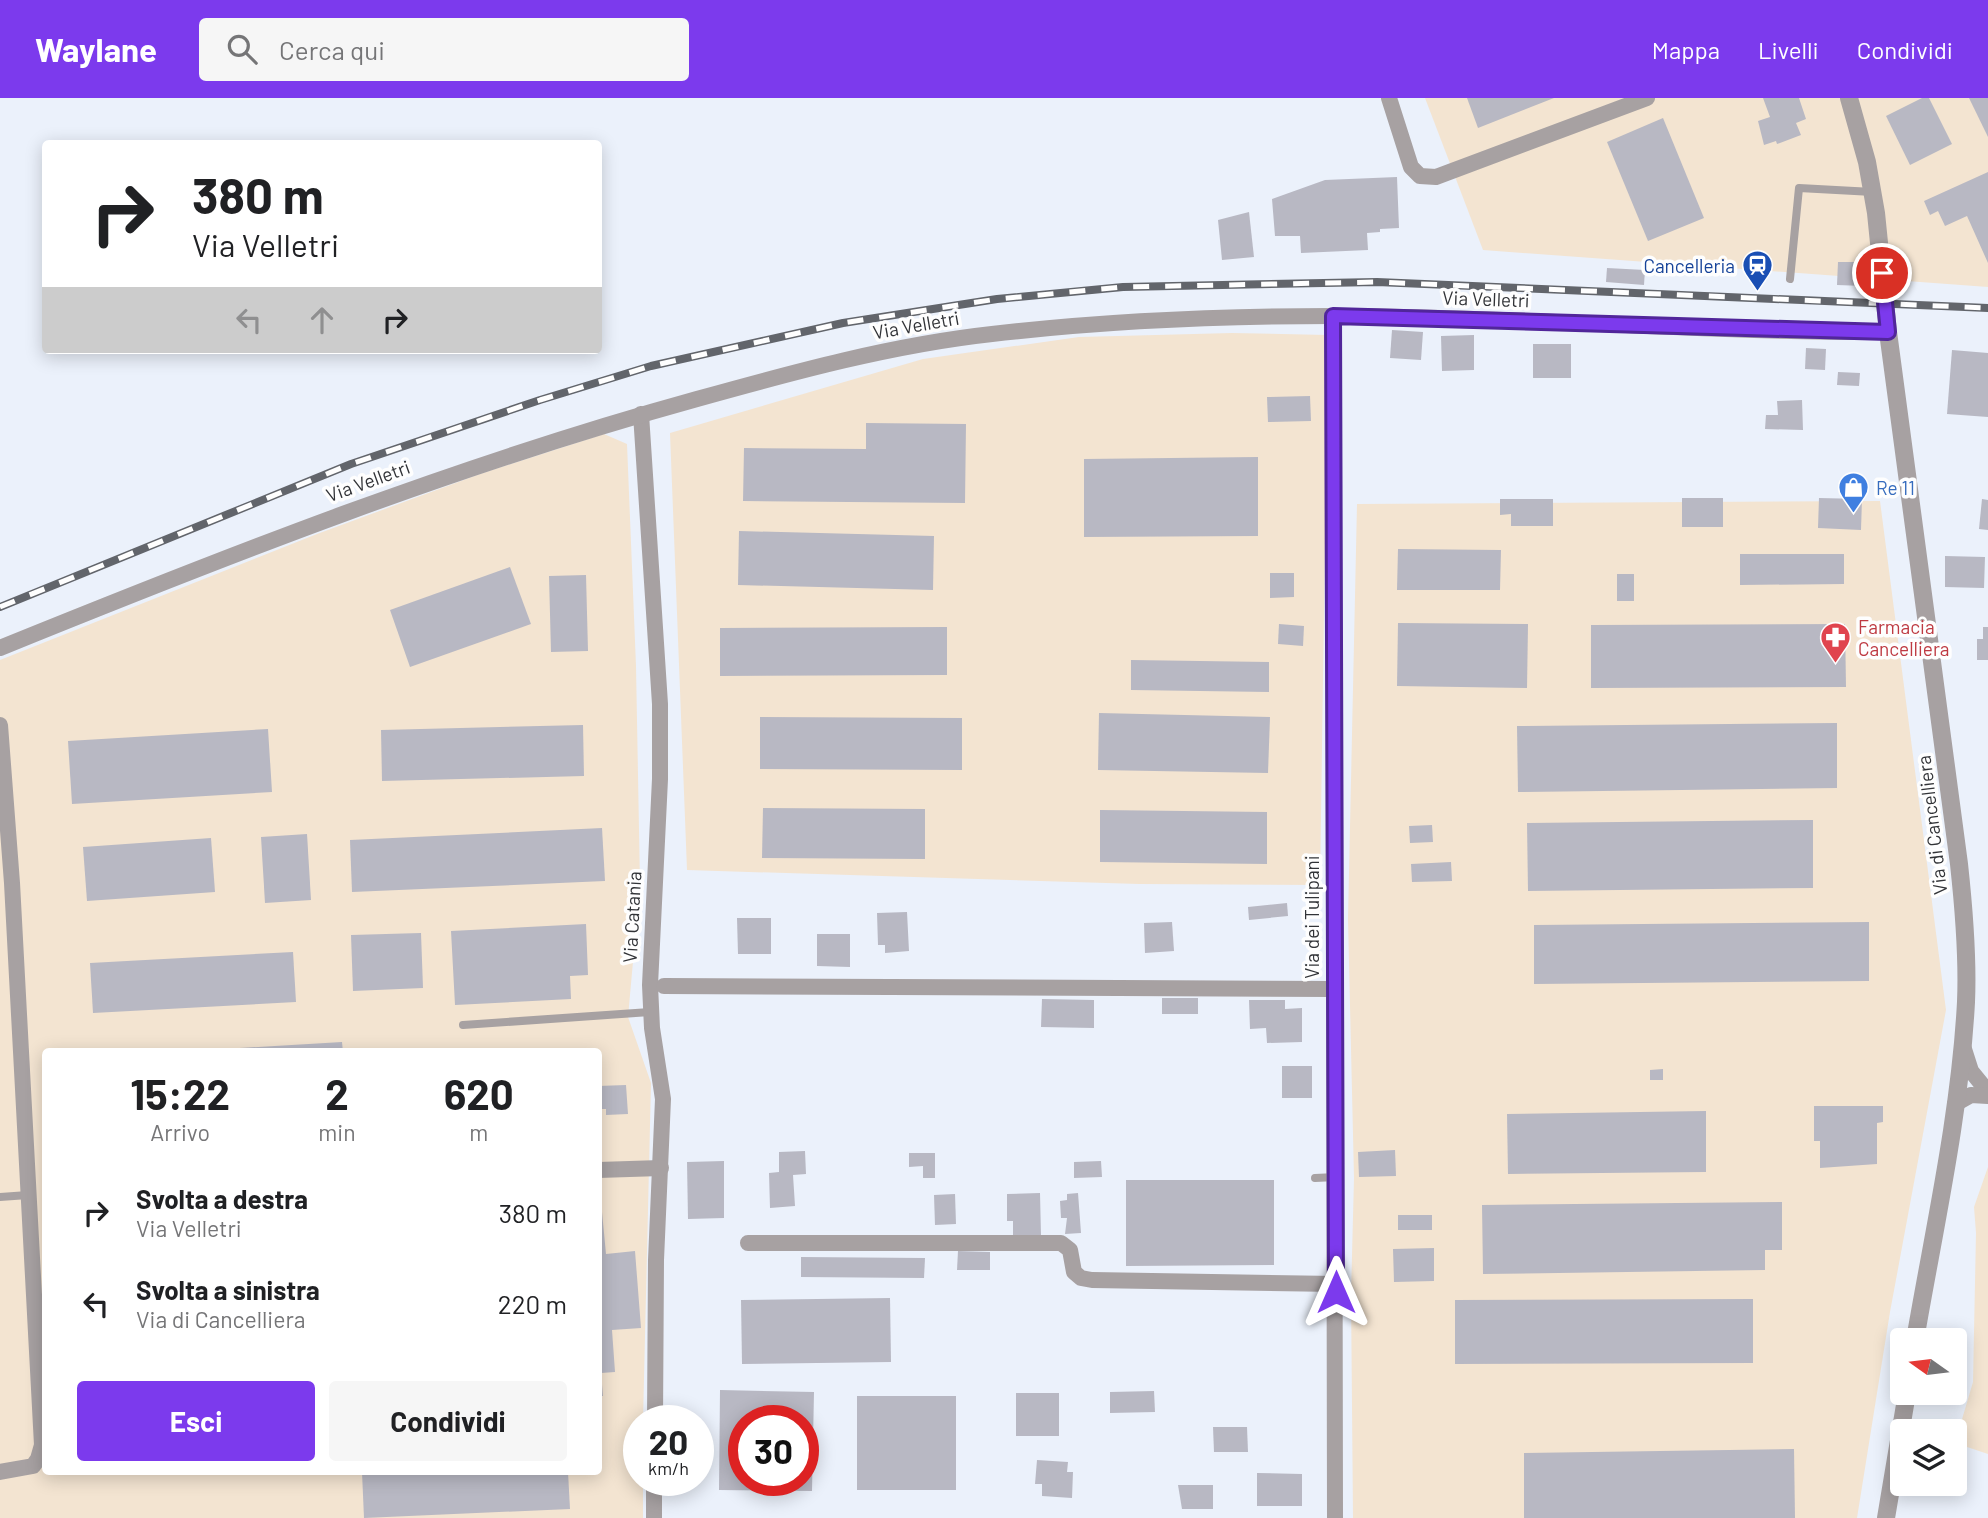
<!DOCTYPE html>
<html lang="it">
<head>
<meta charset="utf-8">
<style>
	:root { --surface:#fff; --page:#f6f6f6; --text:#202124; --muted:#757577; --accent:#7c3aed }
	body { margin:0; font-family:Barlow,sans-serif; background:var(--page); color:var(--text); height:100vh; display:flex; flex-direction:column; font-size:26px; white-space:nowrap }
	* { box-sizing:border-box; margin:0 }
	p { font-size:23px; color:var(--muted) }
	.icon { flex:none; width:38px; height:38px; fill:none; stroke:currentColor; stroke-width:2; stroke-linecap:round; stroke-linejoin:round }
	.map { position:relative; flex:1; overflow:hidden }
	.panel { position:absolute; left:42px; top:950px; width:560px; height:427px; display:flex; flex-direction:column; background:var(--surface); border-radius:7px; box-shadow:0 4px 18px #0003 }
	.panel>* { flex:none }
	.top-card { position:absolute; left:42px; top:42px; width:560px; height:214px; border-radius:7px; box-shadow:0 4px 18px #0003; background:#fff; color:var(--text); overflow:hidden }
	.needle { width:46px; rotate:284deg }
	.controls { position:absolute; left:1890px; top:1230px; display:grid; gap:14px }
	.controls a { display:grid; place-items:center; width:77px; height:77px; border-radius:7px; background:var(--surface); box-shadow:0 4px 18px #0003; font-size:35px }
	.speed { position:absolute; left:623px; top:1307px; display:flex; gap:14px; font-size:35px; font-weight:700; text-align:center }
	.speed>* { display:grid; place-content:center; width:91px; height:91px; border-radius:50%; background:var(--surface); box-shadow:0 4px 18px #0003; line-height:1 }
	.speed small { font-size:18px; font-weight:400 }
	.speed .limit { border:10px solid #d22; background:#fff; color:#111 }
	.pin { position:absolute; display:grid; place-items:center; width:60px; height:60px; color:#fff; margin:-30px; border:4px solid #fff; border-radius:50%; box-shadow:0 2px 7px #0007 }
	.me { position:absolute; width:77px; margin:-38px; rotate:0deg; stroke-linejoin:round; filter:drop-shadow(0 0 5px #0008) }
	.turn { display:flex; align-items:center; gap:24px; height:147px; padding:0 35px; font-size:32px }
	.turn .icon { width:91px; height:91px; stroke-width:2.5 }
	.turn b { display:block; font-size:49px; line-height:60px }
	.lanes { display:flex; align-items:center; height:66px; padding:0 35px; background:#0003; justify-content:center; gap:35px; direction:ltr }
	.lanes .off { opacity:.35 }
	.eta { display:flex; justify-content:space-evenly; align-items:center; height:119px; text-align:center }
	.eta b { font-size:42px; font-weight:700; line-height:49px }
	.primary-button { display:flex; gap:14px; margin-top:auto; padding:14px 35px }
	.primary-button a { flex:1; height:80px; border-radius:7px; background:var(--accent); color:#fff; font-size:28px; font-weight:700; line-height:80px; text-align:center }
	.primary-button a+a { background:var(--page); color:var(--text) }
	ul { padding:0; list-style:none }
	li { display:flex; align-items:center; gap:21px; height:91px; padding:0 35px }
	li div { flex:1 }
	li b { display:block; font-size:26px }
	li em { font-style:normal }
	header { display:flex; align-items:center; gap:42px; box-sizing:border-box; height:98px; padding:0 35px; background:var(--accent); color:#fff }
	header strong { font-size:33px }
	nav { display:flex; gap:38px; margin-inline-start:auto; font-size:24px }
	.search { width:490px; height:63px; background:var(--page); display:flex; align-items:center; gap:18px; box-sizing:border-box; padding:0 24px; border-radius:7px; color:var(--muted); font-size:26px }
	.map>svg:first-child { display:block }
</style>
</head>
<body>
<header>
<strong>Waylane</strong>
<div class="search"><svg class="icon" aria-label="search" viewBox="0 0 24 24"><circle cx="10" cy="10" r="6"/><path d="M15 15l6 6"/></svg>Cerca qui</div>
<nav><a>Mappa</a><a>Livelli</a><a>Condividi</a></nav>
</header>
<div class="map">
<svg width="1988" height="1420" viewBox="0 0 1988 1420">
	<rect width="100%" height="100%" fill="#ebf1fb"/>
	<g fill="#f3e4d1" fill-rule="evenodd">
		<polygon points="1425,0 1988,0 1988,189 1483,152"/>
		<polygon points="1232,235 1328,237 1320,787 1139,786 687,772 670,335 923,261 1079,239"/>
		<path d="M 604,336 L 627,346 L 636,568 L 640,786 L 628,919 L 651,985 L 643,1323 L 639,1323 L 639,1382 L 643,1383 L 643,1420 L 0,1420 L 0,562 L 317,436 L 480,376 ZM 46,954 L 598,954 L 598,1374 L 46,1374 Z"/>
		<polygon points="1880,403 1946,912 1890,1214 1857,1420 1353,1420 1351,1196 1354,1080 1348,821 1357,406"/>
		<polygon points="1988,1069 1988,1356 1955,1345 1973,1284 1976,1135 1974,1109"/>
	</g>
	<g fill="#b8b8c3" fill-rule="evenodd">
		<polygon points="1467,0 1554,0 1478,30"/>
		<polygon points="1763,0 1799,0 1806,21 1796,25 1801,37 1777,46 1776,43 1764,47 1758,23 1770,19"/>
		<polygon points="1922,0 1929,0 1952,46 1910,67 1886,18"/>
		<polygon points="1969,0 1988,0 1988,39"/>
		<polygon points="1663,20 1704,120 1648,143 1607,44"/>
		<polygon points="1988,74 1988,165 1967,118 1945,128 1938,113 1930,117 1924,103"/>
		<polygon points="1397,79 1399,130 1380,131 1380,134 1367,135 1368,152 1301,155 1300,138 1275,138 1272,101 1325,82"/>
		<polygon points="1249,114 1254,159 1222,162 1218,122"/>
		<polygon points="1838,164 1866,164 1864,188 1837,187"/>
		<polygon points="1607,170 1645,172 1644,187 1606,184"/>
		<polygon points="1392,232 1423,234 1421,262 1390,260"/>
		<polygon points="1474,237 1474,272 1442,273 1441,238"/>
		<rect x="1533" y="246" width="38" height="34"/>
		<polygon points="1806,250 1826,251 1825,272 1805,271"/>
		<polygon points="1952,252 1988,255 1988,319 1947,316"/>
		<polygon points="1838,274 1860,275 1859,288 1837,287"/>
		<polygon points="1310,298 1311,323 1268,324 1267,299"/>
		<polygon points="1802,302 1803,332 1765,331 1766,317 1778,317 1777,303"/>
		<polygon points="866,325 966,326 965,405 743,403 744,350 866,351"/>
		<polygon points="1258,359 1258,438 1084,439 1084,361"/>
		<rect x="1682" y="400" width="41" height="29"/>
		<polygon points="1819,400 1862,401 1861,432 1818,430"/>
		<polygon points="1500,401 1553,401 1553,428 1511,428 1511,416 1500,417"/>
		<polygon points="1982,401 1988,402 1988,432 1979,431"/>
		<polygon points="739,433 934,438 933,492 738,487"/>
		<polygon points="1398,451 1501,452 1500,492 1397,492"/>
		<polygon points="1740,456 1844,456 1844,486 1740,487"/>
		<polygon points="1945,458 1985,459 1984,490 1945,489"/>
		<polygon points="510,469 531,526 410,569 390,512"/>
		<polygon points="1270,475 1294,475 1294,499 1270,500"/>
		<rect x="1617" y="476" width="17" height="27"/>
		<polygon points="586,477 588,553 551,554 549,478"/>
		<polygon points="1398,525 1528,526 1527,590 1397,588"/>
		<polygon points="1279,526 1304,528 1303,548 1278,546"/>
		<polygon points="1845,526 1846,589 1591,590 1591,527"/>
		<polygon points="947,529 947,577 720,578 720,530"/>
		<polygon points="1983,529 1988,529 1988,562 1977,562 1977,541 1983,541"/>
		<polygon points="1131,562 1269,564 1269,594 1131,592"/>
		<polygon points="1099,615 1270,619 1268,675 1098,672"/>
		<polygon points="760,619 962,620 962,672 760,671"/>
		<polygon points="1837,625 1837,690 1518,694 1517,628"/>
		<polygon points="583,627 584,678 382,683 381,632"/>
		<polygon points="268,631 272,694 72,706 68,643"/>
		<polygon points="763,710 925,711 925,761 762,760"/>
		<polygon points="1100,712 1267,714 1267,766 1100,764"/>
		<polygon points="1813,722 1813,790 1528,793 1527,725"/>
		<polygon points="1432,727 1433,744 1410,745 1409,728"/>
		<polygon points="602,730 605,783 352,794 350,742"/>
		<polygon points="307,736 311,802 265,805 261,739"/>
		<polygon points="211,740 215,794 87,803 83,749"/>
		<polygon points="1451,764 1452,783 1412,784 1411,766"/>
		<polygon points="1287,805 1288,818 1249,822 1248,809"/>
		<polygon points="907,814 909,853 885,855 885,847 878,847 877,815"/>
		<polygon points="737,820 771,820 771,856 738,856"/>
		<polygon points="1172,824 1174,853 1145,855 1144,825"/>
		<polygon points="1869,824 1869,883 1534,886 1534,827"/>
		<polygon points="586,826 588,877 570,878 571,901 455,907 451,833"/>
		<polygon points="421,835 423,890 353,893 351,837"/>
		<polygon points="817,836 850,836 850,869 817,868"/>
		<polygon points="293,854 296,904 93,915 90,865"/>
		<rect x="1162" y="900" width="36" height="16"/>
		<polygon points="1042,901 1094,902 1094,930 1041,929"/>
		<polygon points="1249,902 1285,902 1285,911 1302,910 1302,944 1267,945 1266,930 1250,931"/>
		<polygon points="342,944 343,954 206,954 206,952"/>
		<rect x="1282" y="968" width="30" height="32"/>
		<polygon points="1663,971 1663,982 1650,982 1650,972"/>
		<polygon points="626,987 628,1016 606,1017 606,1011 598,1011 598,988"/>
		<polygon points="1814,1008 1883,1008 1883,1024 1877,1025 1877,1066 1820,1070 1820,1043 1814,1043"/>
		<polygon points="1706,1013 1706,1074 1508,1076 1507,1016"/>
		<polygon points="1395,1052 1396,1078 1359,1079 1358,1054"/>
		<polygon points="805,1053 806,1076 793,1077 795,1108 770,1110 769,1075 779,1074 779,1054"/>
		<polygon points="909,1055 935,1055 935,1080 923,1080 923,1068 909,1069"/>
		<polygon points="724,1063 724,1120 688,1121 687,1064"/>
		<polygon points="1101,1063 1102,1079 1074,1080 1074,1064"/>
		<polygon points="1126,1082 1274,1082 1274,1167 1126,1168"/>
		<polygon points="1040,1095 1041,1138 1013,1139 1013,1123 1007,1123 1007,1096"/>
		<polygon points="1078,1095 1081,1135 1065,1136 1067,1120 1061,1120 1060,1103 1067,1102 1067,1096"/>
		<polygon points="955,1096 956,1126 935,1127 934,1097"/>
		<polygon points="1782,1104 1782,1152 1765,1152 1765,1172 1483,1176 1482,1107"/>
		<polygon points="598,1114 602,1114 606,1156 635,1153 641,1230 612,1232 615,1274 601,1275 603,1298 598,1298"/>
		<rect x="1398" y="1117" width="34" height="15"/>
		<polygon points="1434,1150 1434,1183 1394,1184 1393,1151"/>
		<polygon points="958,1153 990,1154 990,1172 957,1172"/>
		<polygon points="801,1159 925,1160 924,1180 801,1179"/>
		<polygon points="890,1200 891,1264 742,1266 741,1202"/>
		<polygon points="1753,1201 1753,1265 1455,1266 1455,1202"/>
		<path d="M 720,1292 L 814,1294 L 812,1393 L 719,1392 ZM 744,1323 L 803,1323 L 803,1382 L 744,1382 Z"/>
		<polygon points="1154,1293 1155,1314 1110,1315 1110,1294"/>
		<rect x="1016" y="1295" width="43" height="43"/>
		<rect x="857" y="1298" width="99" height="94"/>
		<polygon points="1213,1329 1247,1329 1248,1354 1214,1354"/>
		<polygon points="1794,1351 1795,1420 1524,1420 1524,1355"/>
		<polygon points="1037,1362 1068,1364 1067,1374 1073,1374 1072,1400 1042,1398 1042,1386 1035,1386"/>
		<polygon points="362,1374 568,1374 570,1411 364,1420"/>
		<polygon points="1257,1375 1302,1376 1302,1408 1257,1408"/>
		<polygon points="1178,1387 1213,1387 1213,1411 1182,1411"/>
	</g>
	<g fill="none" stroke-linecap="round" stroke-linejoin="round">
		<g stroke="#a7a1a2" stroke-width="8">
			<polyline points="1790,181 1799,90 1873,94"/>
			<polyline points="463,927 650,914"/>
			<polyline points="1315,1080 1336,1079"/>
			<polyline points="0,1099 28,1097"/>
		</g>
		<g stroke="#a7a1a2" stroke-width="16">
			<polyline points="1389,0 1411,69 1420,78 1436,79 1647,0"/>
			<polyline points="1333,218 1335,1420"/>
			<polyline points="641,316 660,606 660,681 650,887 652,930 663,1001 656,1162 655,1323"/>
			<path d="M 0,550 C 229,457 458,367 697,301 C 794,274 892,247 992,236 C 1104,223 1219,218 1332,218 C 1518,218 1703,235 1888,234"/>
			<polyline points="0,627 12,785 42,1347 38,1361 33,1368 0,1374"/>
			<polyline points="664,888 1333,891"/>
			<polyline points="1963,948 1971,973 1988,994"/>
			<polyline points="1955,1006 1971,997 1988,998"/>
			<polyline points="598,1072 661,1070"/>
			<polyline points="748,1145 1061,1145 1070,1152 1074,1174 1081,1180 1092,1182 1336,1186"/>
			<polyline points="654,1420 654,1382"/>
		</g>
		<g stroke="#a7a1a2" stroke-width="18">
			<path d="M 1849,0 L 1867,64 L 1876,115 L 1888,234 L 1959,766 C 1964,812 1968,858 1966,904 C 1960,1017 1934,1131 1915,1242"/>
			<polyline points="1886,1420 1907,1295"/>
		</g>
		<defs>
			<polyline id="rail" points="0,509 351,366 540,302 651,268 843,225 997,201 1123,189 1377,184 1988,210"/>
		</defs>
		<use href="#rail" stroke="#62656b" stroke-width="8"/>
		<use href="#rail" stroke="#fefefe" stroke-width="5" stroke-dasharray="16" stroke-linecap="butt"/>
	</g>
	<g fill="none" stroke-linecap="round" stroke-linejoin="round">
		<defs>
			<polyline id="route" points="1336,1194 1333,218 1888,234 1882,175"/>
		</defs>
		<use href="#route" stroke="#51269a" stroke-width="18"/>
		<use href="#route" stroke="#7c3aed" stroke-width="12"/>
	</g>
	<defs>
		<symbol id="station-pin" viewBox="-11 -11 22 30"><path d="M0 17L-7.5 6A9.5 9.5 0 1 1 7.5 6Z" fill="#1a4fb4" stroke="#fefefe"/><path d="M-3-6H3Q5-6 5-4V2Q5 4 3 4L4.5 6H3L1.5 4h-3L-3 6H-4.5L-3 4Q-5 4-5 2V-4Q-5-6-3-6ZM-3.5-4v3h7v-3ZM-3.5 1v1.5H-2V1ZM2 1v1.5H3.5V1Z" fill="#fff"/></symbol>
		<symbol id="shop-pin" viewBox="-11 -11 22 30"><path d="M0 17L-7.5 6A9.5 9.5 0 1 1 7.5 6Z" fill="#3f7fe0" stroke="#fefefe"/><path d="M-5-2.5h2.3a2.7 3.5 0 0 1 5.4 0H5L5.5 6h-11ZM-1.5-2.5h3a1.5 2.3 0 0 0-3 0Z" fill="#fff"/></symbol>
		<symbol id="pharmacy-pin" viewBox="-11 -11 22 30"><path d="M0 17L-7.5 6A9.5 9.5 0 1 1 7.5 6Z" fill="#e0444e" stroke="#fefefe"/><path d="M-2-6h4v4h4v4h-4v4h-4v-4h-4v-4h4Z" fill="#fff"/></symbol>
	</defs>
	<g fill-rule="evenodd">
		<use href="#station-pin" x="1740" y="150" width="35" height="47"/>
		<use href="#shop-pin" x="1836" y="372" width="35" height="47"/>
		<use href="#pharmacy-pin" x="1818" y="522" width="35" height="47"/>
	</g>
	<g text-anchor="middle" stroke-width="7" stroke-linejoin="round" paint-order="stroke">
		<g font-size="19" fill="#164399" stroke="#fefefe" text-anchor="end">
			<text x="1735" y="175">Cancelleria</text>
		</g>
		<g font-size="19" fill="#313337" stroke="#fefefe">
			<text transform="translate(1486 201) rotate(2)" y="7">Via Velletri</text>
			<text transform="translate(916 227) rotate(-10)" y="7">Via Velletri</text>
			<text transform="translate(368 383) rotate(-20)" y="7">Via Velletri</text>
			<text transform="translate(1932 727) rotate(-97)" y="7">Via di Cancelliera</text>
			<text transform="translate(632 819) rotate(-87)" y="7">Via Catania</text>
			<text transform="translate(1312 819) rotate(-90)" y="7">Via dei Tulipani</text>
		</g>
		<g font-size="19" fill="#366cbe" stroke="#fefefe" text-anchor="start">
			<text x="1876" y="397">Re 11</text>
		</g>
		<g font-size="19" fill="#be3a42" stroke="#fefefe" text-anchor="start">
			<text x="1858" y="536">Farmacia<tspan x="1858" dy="22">Cancelliera</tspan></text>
		</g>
	</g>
</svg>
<div class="controls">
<a><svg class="needle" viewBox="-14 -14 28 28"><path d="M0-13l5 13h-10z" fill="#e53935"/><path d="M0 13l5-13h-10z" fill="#757577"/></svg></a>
<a><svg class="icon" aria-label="layers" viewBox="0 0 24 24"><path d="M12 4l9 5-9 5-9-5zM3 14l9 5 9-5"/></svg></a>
</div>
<div class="speed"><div>20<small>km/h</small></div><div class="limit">30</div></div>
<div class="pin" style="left:1882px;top:175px;background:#d93025"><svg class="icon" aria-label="arrive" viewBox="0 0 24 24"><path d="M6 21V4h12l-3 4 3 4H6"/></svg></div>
<svg class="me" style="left:1336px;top:1194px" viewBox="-20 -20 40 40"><path d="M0-17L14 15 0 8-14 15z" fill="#7c3aed" stroke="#fff" stroke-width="4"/></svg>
<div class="top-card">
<div class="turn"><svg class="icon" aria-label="right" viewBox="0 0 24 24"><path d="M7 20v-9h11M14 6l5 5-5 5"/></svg><div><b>380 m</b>Via Velletri</div></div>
<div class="lanes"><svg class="icon off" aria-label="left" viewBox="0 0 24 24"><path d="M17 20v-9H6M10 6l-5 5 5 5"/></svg><svg class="icon off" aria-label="ahead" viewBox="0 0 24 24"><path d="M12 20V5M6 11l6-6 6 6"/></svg><svg class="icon" aria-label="right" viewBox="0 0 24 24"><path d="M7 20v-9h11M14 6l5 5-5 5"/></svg></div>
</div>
<section class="panel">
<div class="eta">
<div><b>15:22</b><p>Arrivo</p></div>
<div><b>2</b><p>min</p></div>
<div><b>620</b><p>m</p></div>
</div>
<ul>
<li><svg class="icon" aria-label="right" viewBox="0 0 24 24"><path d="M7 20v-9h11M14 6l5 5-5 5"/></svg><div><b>Svolta a destra</b><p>Via Velletri</p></div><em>380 m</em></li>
<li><svg class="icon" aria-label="left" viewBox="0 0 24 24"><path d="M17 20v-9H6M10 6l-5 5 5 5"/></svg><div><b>Svolta a sinistra</b><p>Via di Cancelliera</p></div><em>220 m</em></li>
</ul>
<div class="primary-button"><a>Esci</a><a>Condividi</a></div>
</section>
</div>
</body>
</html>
